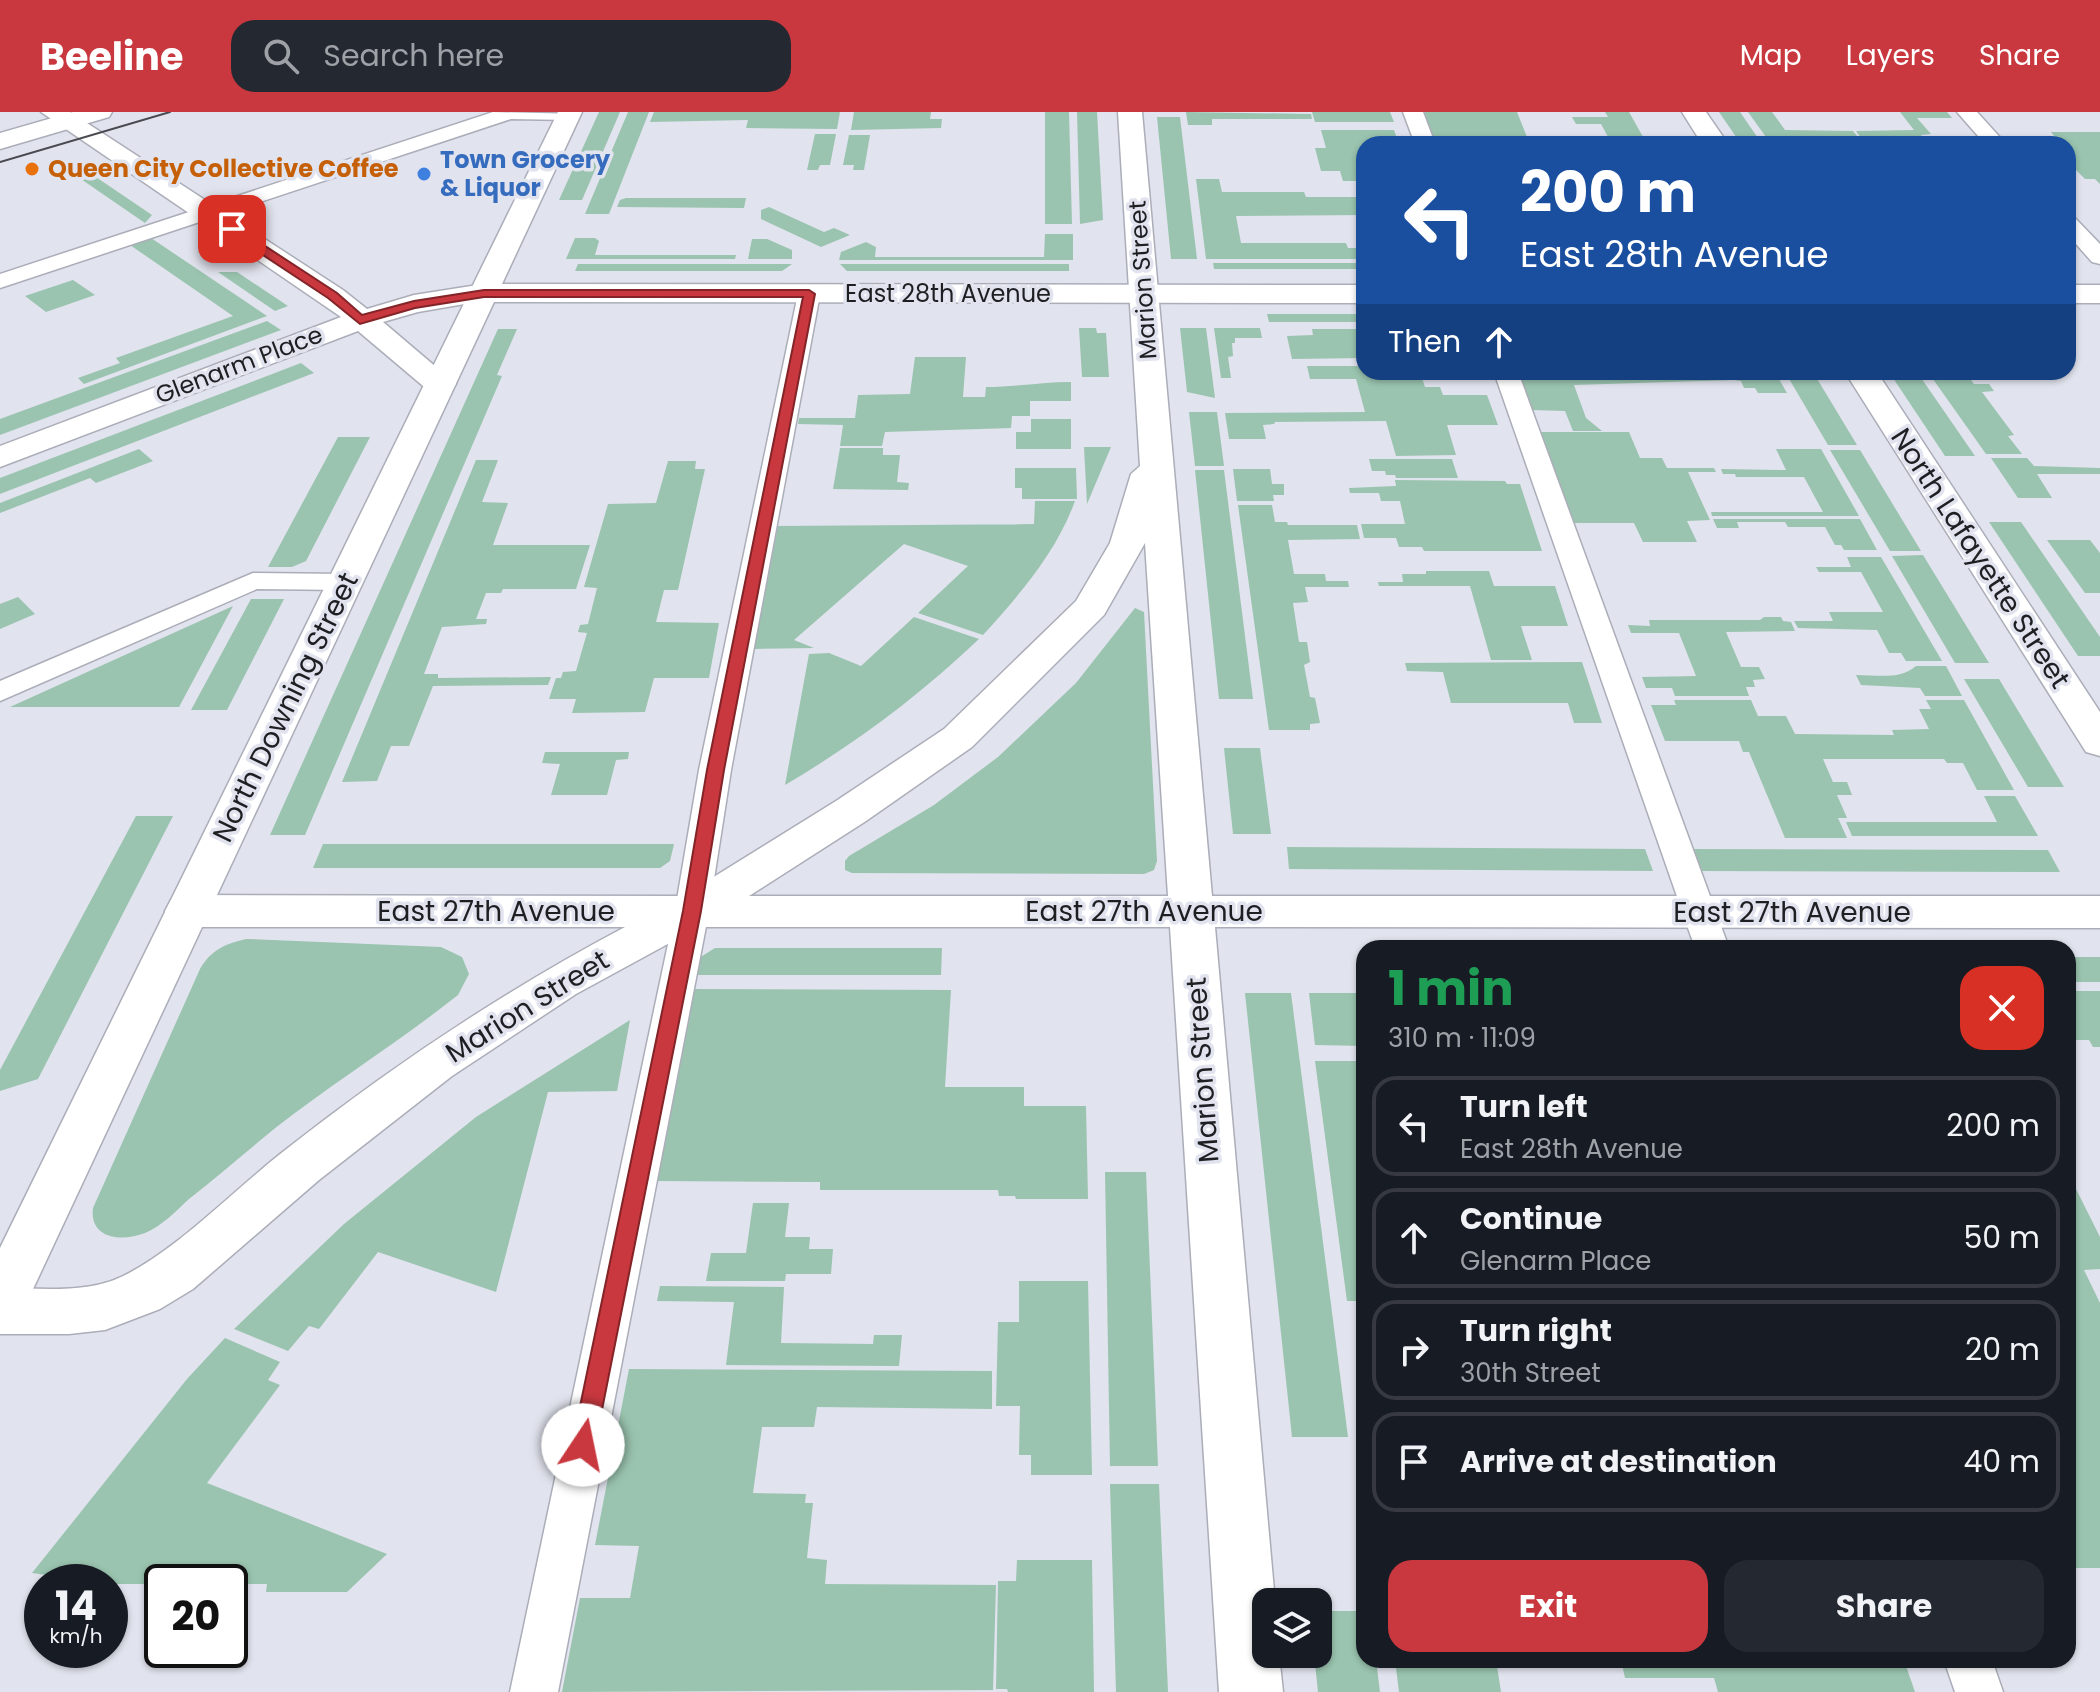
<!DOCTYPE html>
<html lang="en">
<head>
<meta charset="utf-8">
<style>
	:root { --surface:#171b24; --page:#242831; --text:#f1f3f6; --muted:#9ea1a6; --line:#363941; --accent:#c8383e }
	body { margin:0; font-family:Poppins,sans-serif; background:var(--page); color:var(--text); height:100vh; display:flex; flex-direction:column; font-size:30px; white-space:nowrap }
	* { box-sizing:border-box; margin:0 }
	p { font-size:26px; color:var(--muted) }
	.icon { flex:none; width:44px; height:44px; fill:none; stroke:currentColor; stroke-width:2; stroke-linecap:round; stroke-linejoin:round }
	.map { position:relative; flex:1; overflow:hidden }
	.side { position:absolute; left:1356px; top:828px; width:720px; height:728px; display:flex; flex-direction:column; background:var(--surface); border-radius:24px; box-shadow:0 2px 6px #0004 }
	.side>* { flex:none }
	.top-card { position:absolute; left:1356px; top:24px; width:720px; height:244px; border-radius:24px; box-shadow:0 2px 6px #0004; background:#1a4fa0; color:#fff; overflow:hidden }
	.buttons { position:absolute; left:1252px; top:1476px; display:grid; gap:16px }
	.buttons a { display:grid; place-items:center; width:80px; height:80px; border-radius:16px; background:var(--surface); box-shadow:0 2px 6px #0004; font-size:40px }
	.speed { position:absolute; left:24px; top:1452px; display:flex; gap:16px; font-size:40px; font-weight:700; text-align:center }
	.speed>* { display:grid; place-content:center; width:104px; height:104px; border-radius:50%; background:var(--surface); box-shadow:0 2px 6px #0004; line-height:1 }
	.speed small { font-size:20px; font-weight:400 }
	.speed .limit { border:4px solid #111; border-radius:12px; background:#fff; color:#111 }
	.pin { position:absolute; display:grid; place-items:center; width:68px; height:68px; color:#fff; margin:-34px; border-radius:16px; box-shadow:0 4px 12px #0006 }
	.me { position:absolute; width:88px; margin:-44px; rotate:11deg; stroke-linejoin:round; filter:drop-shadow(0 0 6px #0008) }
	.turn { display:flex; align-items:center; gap:28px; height:168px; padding:0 32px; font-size:36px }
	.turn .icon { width:104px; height:104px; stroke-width:2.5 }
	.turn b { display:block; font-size:56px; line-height:68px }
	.then { display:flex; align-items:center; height:76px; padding:0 32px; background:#0003; gap:16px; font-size:30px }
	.round { display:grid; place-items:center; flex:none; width:84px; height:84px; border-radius:24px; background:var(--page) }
	.summary { display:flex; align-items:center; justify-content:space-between; height:136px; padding:0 32px }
	h1 { font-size:48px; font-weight:700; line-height:60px; color:#1e9e55 }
	.action { display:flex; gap:16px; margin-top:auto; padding:16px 32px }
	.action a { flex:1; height:92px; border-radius:24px; background:var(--accent); color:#fff; font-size:32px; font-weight:700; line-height:92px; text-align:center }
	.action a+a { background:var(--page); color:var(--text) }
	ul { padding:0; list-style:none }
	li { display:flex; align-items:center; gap:24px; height:100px; margin:0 16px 12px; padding:0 16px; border:4px solid var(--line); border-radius:24px }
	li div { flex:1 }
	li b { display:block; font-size:30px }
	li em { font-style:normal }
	header { display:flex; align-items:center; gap:48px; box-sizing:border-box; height:112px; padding:0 40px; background:var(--accent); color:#fff }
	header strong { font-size:38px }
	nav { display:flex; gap:44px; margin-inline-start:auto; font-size:28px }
	.search { width:560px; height:72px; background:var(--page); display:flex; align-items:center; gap:20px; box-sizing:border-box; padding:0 28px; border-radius:24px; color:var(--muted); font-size:30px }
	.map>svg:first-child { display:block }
</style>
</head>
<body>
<header>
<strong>Beeline</strong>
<div class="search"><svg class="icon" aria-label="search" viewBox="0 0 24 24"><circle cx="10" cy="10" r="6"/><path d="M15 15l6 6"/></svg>Search here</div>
<nav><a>Map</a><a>Layers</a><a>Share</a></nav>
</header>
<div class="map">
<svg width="2100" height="1580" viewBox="0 0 2100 1580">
	<rect width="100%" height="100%" fill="#e1e3ee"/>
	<g fill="#9ac4af">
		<polygon points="599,0 620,0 582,88 559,88"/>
		<polygon points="628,0 649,0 609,102 585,102"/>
		<polygon points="654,0 840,0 837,17 746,16 748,8 650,10"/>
		<polygon points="854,0 931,0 930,7 942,7 941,16 851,18"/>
		<polygon points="1045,0 1069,0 1072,112 1045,112"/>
		<polygon points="1077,0 1097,0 1103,108 1080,112"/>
		<polygon points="1186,0 1311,2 1312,7 1212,7 1212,13 1188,13"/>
		<polygon points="1312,0 1390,0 1394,10 1315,10"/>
		<polygon points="1424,0 1517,0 1529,30 1474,32 1470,24 1433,24"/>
		<polygon points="1605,0 1629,0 1647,32 1612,32 1601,12 1576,12 1572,5 1608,5"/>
		<polygon points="1719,0 1740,0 1762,32 1741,32"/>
		<polygon points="1748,0 1772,0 1785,18 1853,19 1857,24 1787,24 1791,32 1771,32"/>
		<polygon points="1900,0 1947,0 1952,6 1917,6 1931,22 1921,23 1928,32 1891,32 1886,26 1861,26 1856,19 1914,18"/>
		<polygon points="1157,5 1180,5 1197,147 1171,147"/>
		<polygon points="1321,18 1394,18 1399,32 1364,32 1364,69 1343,69 1340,59 1321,59 1315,36 1326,36"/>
		<polygon points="2051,20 2100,20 2100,72 2095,67 2085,67 2068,50 2068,32 2013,32 2060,31"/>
		<polygon points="815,22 836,22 830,53 820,53 818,58 807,58"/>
		<polygon points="849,23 870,23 864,58 853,58 854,53 843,53"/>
		<polygon points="87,59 152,103 145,111 75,63"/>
		<polygon points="1196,67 1219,67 1222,80 1304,80 1306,85 1364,85 1364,103 1236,104 1241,131 1346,131 1348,136 1364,136 1364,147 1206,147"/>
		<polygon points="626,86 746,86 744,96 617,95 620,88"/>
		<polygon points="769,95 824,120 834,116 850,123 821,135 761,107 761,98"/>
		<polygon points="1045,122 1073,122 1073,148 839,148 841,140 866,130 876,135 875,145 1044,145"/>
		<polygon points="151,126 267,204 84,272 78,266 120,251 116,246 233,204 130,133"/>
		<polygon points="575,126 595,126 599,129 595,143 736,143 735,147 566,147"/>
		<polygon points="752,127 767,127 792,138 792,147 748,147"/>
		<polygon points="1213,151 1364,151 1364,157 1214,157"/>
		<polygon points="578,152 792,152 782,159 575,159"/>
		<polygon points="840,152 1069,152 1069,159 847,159"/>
		<polygon points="218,160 237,160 288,194 275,199"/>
		<polygon points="73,168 95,183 46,200 25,184"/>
		<polygon points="1267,202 1364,202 1364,210 1269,210"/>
		<polygon points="267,209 281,218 0,323 0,307"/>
		<polygon points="1079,216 1096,216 1097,221 1106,221 1109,265 1082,265"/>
		<polygon points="1180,216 1206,216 1215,286 1187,280"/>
		<polygon points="1214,216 1260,216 1262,226 1235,226 1235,231 1232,231 1233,244 1228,245 1231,266 1221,266"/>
		<polygon points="498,217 517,217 497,263 502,264 305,723 270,723"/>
		<polygon points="1312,217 1364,217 1364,246 1292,247 1287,224 1313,223"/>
		<path d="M 915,245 L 966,245 L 963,285 L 985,285 L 986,275 C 1015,275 1042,270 1071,270 L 1071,289 L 1030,289 L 1030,304 L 1012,304 L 1011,316 L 885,320 L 882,334 L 840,334 L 843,313 L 798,312 L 799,306 L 855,306 L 858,283 L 910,282 Z"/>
		<polygon points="301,251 314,261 0,382 0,366"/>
		<polygon points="1307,254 1364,254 1364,260 1420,260 1425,275 1440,275 1443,283 1487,283 1498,313 1447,313 1456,343 1396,344 1386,309 1275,310 1274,312 1263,313 1266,327 1229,327 1225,301 1365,300 1356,267 1310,267"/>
		<polygon points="1516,260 1775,260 1787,281 1758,281 1755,276 1744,276 1741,269 1734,268 1574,273 1586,306 1602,319 1573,319 1565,299 1531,298"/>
		<polygon points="1785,260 1813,260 1857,333 1828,333"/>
		<polygon points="1889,260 1917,260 1975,344 1945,344"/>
		<polygon points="1928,260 1965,260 1974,272 1989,272 1994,279 1982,280 2014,323 2008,324 2022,342 1986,342"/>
		<polygon points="1189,300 1217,300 1224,354 1195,354"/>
		<polygon points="1031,307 1071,307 1071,337 1016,337 1016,320 1031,320"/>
		<polygon points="1537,320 1629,320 1640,346 1662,346 1667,356 1714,356 1716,360 1688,360 1710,408 1687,409 1697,430 1643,430 1634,411 1570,411"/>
		<polygon points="338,325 370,325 306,449 292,455 268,455"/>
		<polygon points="1084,335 1111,335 1087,392"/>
		<polygon points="840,336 883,336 883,343 900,343 897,370 909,371 908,378 833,377"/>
		<polygon points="139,337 153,349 96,371 90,366 0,401 0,391"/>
		<polygon points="1776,337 1821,337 1859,404 1712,404 1711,400 1823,400 1804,365 1736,365 1735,362 1723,362 1721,357 1786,358"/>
		<polygon points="1830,338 1860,338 1921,439 1890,439"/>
		<polygon points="1991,346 2027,346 2034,354 2100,356 2100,362 2037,362 2052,386 2018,386"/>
		<polygon points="1369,347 1452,347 1458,366 1396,366 1395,363 1386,363 1385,359 1372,359"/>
		<polygon points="476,348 498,348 482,390 508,391 493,433 590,433 576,477 503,477 501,481 486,481 476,507 487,507 486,512 442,515 424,562 438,562 438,566 551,565 548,573 433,574 409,634 391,634 377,669 342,670"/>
		<polygon points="668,349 696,349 695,357 705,357 678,478 664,478 656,510 719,511 709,566 654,566 645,600 572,601 576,587 549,587 556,566 561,566 563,560 576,559 587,521 578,520 580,513 588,512 597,476 584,475 608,392 656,391"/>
		<polygon points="1015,356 1076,356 1077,387 1022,387 1022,376 1015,376"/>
		<polygon points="1233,357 1270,357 1272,372 1284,372 1284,383 1273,383 1274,389 1237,389"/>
		<polygon points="1195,358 1224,358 1253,587 1219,587"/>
		<polygon points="1395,368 1505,369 1507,372 1520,372 1542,439 1424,439 1422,435 1399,435 1396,426 1364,426 1361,412 1405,412 1400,389 1381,389 1379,381 1350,381 1349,376 1396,374"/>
		<path d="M 1035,389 L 1075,389 C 1056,441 1020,482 983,523 L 918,501 L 968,454 L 904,432 L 794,528 L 814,536 L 754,537 L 778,414 L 1034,412 Z"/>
		<polygon points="1238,393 1272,393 1275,410 1287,410 1288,413 1357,413 1360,427 1288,428 1294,462 1325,462 1326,469 1348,469 1349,475 1305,475 1308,490 1293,491 1299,530 1307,530 1310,550 1304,553 1310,585 1315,586 1320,611 1310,612 1310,618 1269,618"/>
		<polygon points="1713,407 1860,407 1877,438 1844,438 1841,433 1835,433 1825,415 1788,415 1785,410 1737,410 1739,416 1717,416"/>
		<polygon points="1989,410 2021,410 2100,525 2100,544 2078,544"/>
		<polygon points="2047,428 2090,428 2100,441 2100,481 2085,481"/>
		<polygon points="1923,443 1989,551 1955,551 1892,444"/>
		<polygon points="1847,445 1881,445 1942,549 1906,549 1901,541 1889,541 1877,518 1798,516 1794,509 1833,509 1829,500 1883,500 1861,460 1819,460 1816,455 1851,455"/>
		<polygon points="1426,459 1489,459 1494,474 1555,474 1568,514 1521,514 1532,548 1491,548 1470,474 1379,474 1378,470 1403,470 1402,462 1426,462"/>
		<polygon points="18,485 35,502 0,517 0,492"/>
		<polygon points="251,487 284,487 227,598 191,598"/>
		<polygon points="233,494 179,595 10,595"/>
		<polygon points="1135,496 1144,500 1157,749 1154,758 1144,762 852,761 845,758 845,749 849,744 934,693 998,645 1076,571"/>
		<path d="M 914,505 L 979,527 C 919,584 856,631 785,673 L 809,542 L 829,541 L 861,554 Z"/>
		<polygon points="1764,505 1781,505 1783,509 1791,510 1795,519 1726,520 1741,555 1759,555 1765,567 1753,568 1755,575 1746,575 1749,584 1675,584 1672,576 1646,576 1642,565 1696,564 1679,521 1631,521 1628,513 1650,514 1649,508 1760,508"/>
		<polygon points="1582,550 1602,611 1574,611 1568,591 1451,591 1443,560 1407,559 1405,551"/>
		<path d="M 1916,554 L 1946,554 L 1962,584 L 1925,584 L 1920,576 L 1861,573 L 1856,563 C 1878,563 1900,568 1916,554 Z"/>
		<polygon points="1964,567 1999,567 2064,675 2028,675"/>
		<polygon points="1674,588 1751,588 1758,604 1786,604 1795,622 1894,623 1892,618 1929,617 1919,597 1931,597 1926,588 1964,588 2014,678 1977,678 1963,651 1947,651 1944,647 1823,647 1833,670 1847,670 1852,683 1837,683 1847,706 1838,706 1847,726 1785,726 1749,640 1743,640 1739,629 1665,629 1651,593 1676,593"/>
		<polygon points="1224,636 1260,636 1271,722 1233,722"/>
		<polygon points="545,640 629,640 628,647 616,648 607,683 551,683 560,652 542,651"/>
		<polygon points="1984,684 2015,684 2038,724 1852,724 1846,710 1997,710"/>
		<polygon points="136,704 173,704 38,967 0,979 0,958"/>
		<polygon points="323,732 674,732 670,749 660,756 313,756"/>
		<polygon points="1287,735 1645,737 1653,759 1289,757"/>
		<polygon points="1689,737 2048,738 2060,760 1697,759"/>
		<path d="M 247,827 L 441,835 L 462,845 L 469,862 L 458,883 C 399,930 334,970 274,1017 C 246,1040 218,1064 189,1087 C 176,1099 162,1114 145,1121 C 122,1130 89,1127 93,1096 L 200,857 C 211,838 226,831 247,827 Z"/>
		<polygon points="715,836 942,836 941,863 696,863 699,846"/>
		<rect x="2068" y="845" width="32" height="25"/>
		<polygon points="694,877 951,878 945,975 1024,975 1024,994 1086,994 1088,1087 1016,1087 1015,1084 999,1084 998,1078 820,1078 820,1070 657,1069"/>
		<polygon points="2068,879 2100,879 2100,935 2093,935 2089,928 2068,928"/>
		<polygon points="1245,881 1291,881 1348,1325 1292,1325"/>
		<polygon points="1309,881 1364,881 1364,934 1315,933"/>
		<polygon points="630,908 617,979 548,980 496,1180 378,1140 319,1217 309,1214 288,1239 234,1217 344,1112 476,1005"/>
		<polygon points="1315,949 1364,949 1364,1189 1347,1189"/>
		<polygon points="1105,1060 1146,1060 1158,1354 1110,1354"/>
		<polygon points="2068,1061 2100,1125 2100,1157 2084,1158 2100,1191 2100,1456 2068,1456"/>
		<polygon points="753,1091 789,1091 785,1125 810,1125 809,1137 833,1137 831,1162 786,1162 785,1169 706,1169 711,1141 746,1141"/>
		<polygon points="1019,1169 1088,1169 1092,1363 1031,1363 1031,1343 1019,1343 1020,1294 996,1294 998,1210 1019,1210"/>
		<polygon points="660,1174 784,1175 781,1231 873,1232 874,1223 902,1223 899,1254 726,1253 734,1190 657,1189"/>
		<polygon points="225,1226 280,1250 268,1268 280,1273 207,1371 387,1442 347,1480 266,1480 267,1472 110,1472 32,1461 187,1267"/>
		<polygon points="629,1257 992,1259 992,1297 817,1295 814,1315 762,1315 753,1381 806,1382 805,1391 813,1391 807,1446 827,1448 825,1472 996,1473 993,1578 562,1580 580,1486 630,1486 639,1434 595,1433"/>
		<polygon points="1110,1372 1159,1372 1168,1580 1116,1580"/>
		<polygon points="1017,1448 1092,1448 1094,1580 1008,1580 1007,1577 996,1577 998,1469 1016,1469"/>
		<polygon points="1318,1499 1364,1499 1364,1548 1376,1548 1380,1580 1318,1580 1314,1542 1318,1542"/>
		<polygon points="1395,1548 1496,1548 1501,1580 1399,1580"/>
		<polygon points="1621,1548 1904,1548 1915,1580 1718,1580 1714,1566 1625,1566"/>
	</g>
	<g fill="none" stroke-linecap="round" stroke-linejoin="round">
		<defs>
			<g id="lane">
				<polygon points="493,0 580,2 570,8 511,7 0,176 0,162"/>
				<polygon points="1403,0 1423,0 1435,32 1415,32"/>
				<polygon points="1957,0 1977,0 2006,32 1985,32"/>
				<polygon points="2068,104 2075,106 2100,132 2100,152 2092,150 2068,123"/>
				<polygon points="809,175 820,182 731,658 709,799 558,1580 510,1580 675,799 699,658 798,182"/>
				<polygon points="1494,260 1518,260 1729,836 1695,836"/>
				<polygon points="253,461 345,462 355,464 359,470 355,476 345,478 257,477 0,589 0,569"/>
				<polygon points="1944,1548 1992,1548 2003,1580 1955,1580"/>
			</g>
			<g id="street">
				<polygon points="41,0 70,0 343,178 367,197 414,183 484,172 494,175 499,181 494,187 418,200 383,210 456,272 451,279 440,281 429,279 358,219 0,355 0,334 341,205"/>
				<path d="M 1118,0 L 1142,0 L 1212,784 L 2100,784 L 2100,816 L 1215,815 L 1275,1490 L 1266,1490 L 1266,1542 L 1279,1542 L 1283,1580 L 1219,1580 L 1170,815 L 699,815 L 576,882 L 452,964 L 319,1068 L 193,1177 L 160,1197 L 105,1218 L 69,1222 L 0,1222 L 0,1176 C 39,1176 85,1182 121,1165 C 175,1140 235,1077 284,1039 C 392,954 504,879 625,815 L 187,815 L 171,810 L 165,799 L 171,788 L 187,783 L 683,784 L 836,689 L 944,617 L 1076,489 L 1110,431 L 1131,362 L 1140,354 ZM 1145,431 L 1168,784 L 749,784 L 866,709 L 972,635 L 1104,503 Z"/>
				<polygon points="1682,0 1706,0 1728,32 1702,32"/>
				<polygon points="1845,260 1877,260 2100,600 2100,644 2086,640"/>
			</g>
			<g id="secondary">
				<polygon points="73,0 112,0 109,5 0,37 0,21"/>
				<polygon points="558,0 582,0 502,172 1364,173 1364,191 494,190 19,1207 0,1214 0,1136"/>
				<rect x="2068" y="173" width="32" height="18"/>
			</g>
		</defs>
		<use href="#lane" stroke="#abadb8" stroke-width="3"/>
		<use href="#street" stroke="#abadb8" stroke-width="3"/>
		<use href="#secondary" stroke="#abadb8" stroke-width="3"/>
		<use href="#lane" fill="#fff" fill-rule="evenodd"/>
		<use href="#street" fill="#fff" fill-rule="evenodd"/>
		<use href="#secondary" fill="#fff" fill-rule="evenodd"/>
		<polyline stroke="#484a4f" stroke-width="2" points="0,50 170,0"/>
	</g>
	<polygon fill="#c8383e" stroke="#822428" stroke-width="2" points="228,115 236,115 337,181 362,203 414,189 484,178 809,178 815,182 724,658 701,799 595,1333 592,1341 583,1344 575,1341 572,1333 683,799 707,658 803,185 484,185 415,196 360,212 328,186 228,120"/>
	<circle fill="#e8710a" stroke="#e1e3ee" stroke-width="3" cx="32" cy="57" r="8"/>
	<circle fill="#3f7fe0" stroke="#e1e3ee" stroke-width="3" cx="424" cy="62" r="8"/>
	<g text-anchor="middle" stroke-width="7" stroke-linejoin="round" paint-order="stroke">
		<g font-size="24" font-weight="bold" fill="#366cbe" stroke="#e1e3ee" text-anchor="start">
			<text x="440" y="56">Town Grocery<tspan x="440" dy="28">&amp; Liquor</tspan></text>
		</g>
		<g font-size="24" font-weight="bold" fill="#c56008" stroke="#e1e3ee" text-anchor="start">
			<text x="48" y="65">Queen City Collective Coffee</text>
		</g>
		<g font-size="24" fill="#1e1f23" stroke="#e1e3ee">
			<text transform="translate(1143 168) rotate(-94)" y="8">Marion Street</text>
			<text x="948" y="190">East 28th Avenue</text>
			<text transform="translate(239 253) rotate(-21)" y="8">Glenarm Place</text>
		</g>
		<g font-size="28" fill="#1e1f23" stroke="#e1e3ee">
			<text transform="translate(1981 446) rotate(57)" y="10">North Lafayette Street</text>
			<text transform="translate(285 595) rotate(-64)" y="10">North Downing Street</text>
			<text x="496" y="809">East 27th Avenue</text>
			<text x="1144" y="809">East 27th Avenue</text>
			<text x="1792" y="810">East 27th Avenue</text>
			<text transform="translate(527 894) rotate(-32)" y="10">Marion Street</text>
			<text transform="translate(1202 958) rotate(-94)" y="10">Marion Street</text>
		</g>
	</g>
</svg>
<div class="buttons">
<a><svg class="icon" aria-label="layers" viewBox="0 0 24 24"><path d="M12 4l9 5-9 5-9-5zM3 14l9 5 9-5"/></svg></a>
</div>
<div class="speed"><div>14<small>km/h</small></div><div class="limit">20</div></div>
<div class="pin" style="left:232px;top:117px;background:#d93025"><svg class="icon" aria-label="arrive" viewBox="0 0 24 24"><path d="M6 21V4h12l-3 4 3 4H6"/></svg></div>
<svg class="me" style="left:583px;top:1333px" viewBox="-20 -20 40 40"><circle r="19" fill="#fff"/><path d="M0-13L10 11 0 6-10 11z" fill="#c8383e"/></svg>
<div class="top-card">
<div class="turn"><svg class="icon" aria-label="left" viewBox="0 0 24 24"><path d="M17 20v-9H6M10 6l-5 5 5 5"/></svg><div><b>200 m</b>East 28th Avenue</div></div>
<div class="then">Then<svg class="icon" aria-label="ahead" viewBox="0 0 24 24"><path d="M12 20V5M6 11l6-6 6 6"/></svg></div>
</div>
<section class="side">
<div class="summary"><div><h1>1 min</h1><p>310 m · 11:09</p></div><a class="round" style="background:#d93025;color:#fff"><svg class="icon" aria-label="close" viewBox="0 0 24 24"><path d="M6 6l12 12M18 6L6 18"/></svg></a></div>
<ul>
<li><svg class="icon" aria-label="left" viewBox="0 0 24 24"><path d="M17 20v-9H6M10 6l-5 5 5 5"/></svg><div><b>Turn left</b><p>East 28th Avenue</p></div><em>200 m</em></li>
<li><svg class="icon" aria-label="ahead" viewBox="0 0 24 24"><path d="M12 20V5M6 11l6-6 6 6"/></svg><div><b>Continue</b><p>Glenarm Place</p></div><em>50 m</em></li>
<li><svg class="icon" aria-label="right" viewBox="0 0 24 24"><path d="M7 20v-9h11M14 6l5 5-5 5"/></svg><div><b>Turn right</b><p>30th Street</p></div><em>20 m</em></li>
<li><svg class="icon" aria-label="arrive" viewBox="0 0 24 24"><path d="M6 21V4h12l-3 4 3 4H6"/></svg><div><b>Arrive at destination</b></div><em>40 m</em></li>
</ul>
<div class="action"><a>Exit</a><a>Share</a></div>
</section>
</div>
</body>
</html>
